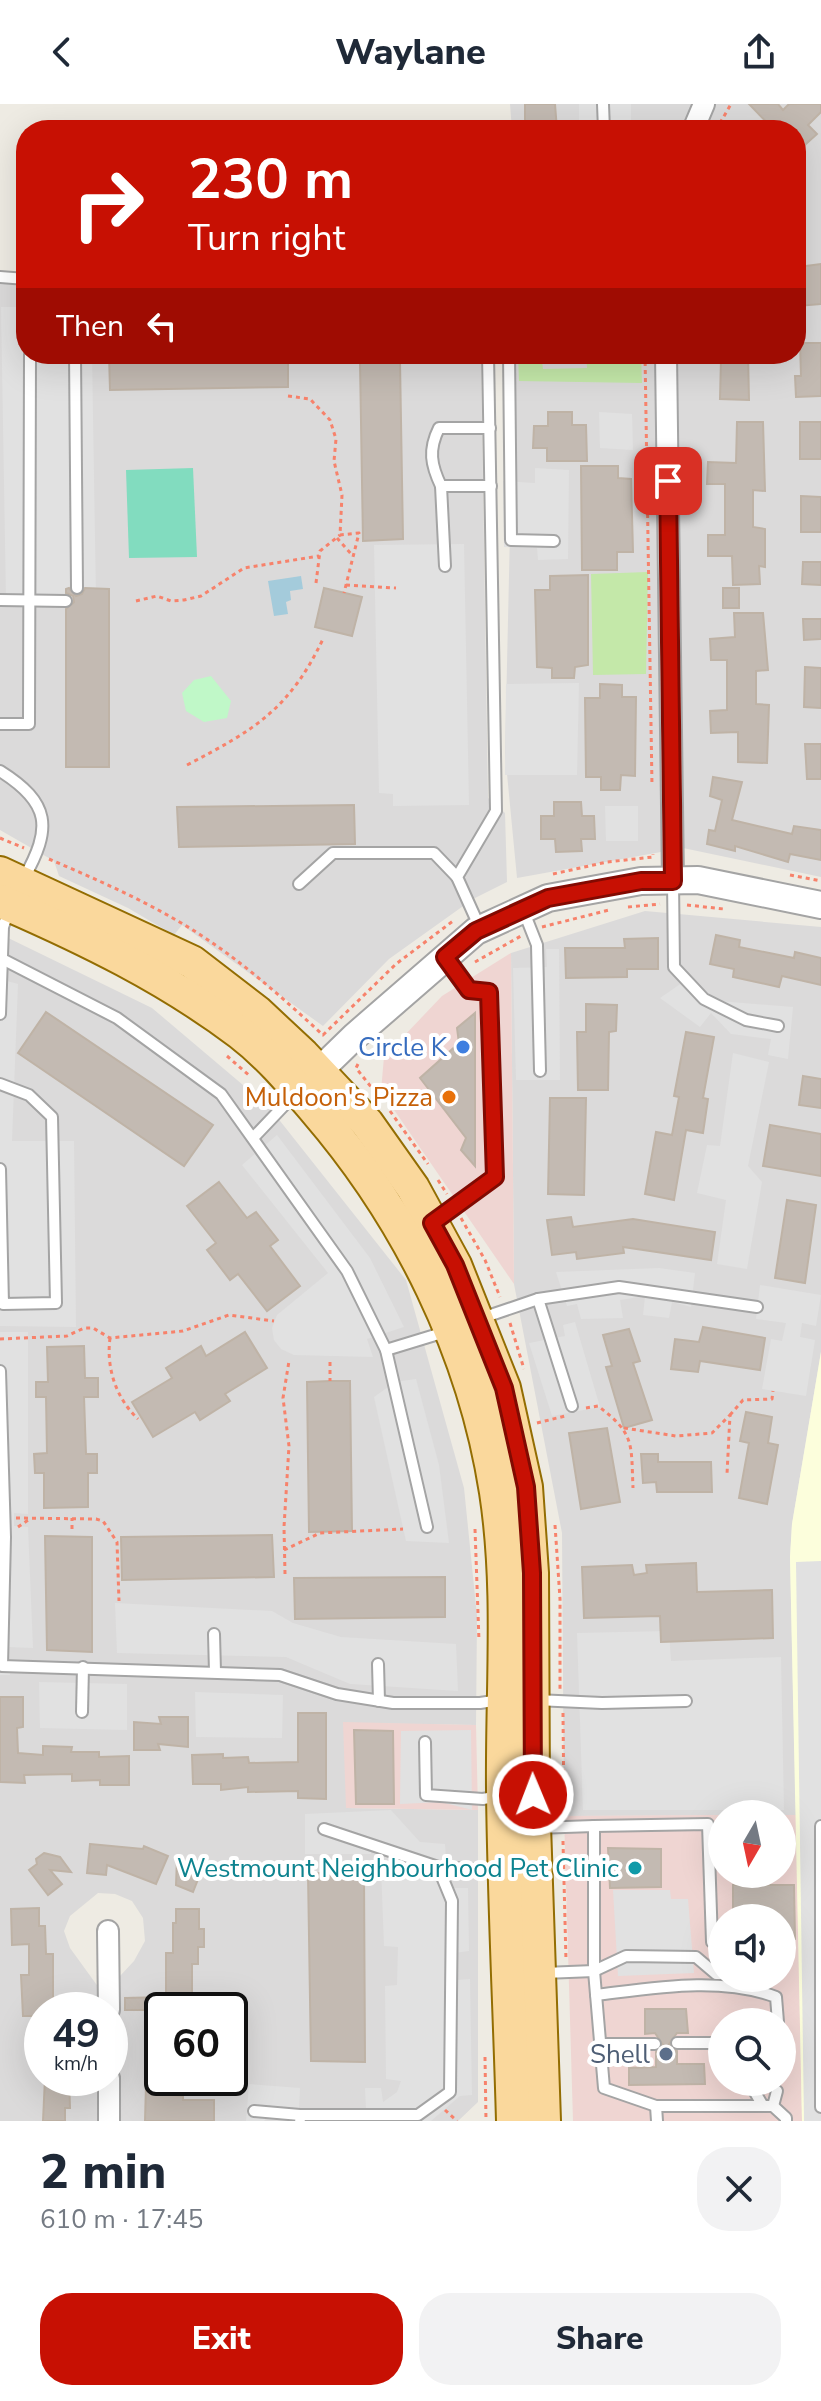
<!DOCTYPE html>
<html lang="en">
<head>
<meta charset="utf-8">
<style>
	:root { --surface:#fff; --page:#f2f2f3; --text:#1f2937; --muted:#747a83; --accent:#c71003 }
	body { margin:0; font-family:"Nunito Sans",sans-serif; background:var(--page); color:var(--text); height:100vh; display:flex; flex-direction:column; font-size:30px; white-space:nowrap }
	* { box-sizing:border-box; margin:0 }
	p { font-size:26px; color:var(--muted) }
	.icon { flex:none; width:44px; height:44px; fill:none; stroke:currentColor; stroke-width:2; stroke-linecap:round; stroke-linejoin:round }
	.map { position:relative; height:2017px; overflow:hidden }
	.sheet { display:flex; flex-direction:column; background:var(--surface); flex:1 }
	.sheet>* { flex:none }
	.top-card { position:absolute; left:16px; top:16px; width:790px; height:244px; border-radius:32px; box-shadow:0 8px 32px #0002; background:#c71003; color:#fff; overflow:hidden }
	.needle { width:52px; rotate:189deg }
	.fabs { position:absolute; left:708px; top:1696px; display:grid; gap:16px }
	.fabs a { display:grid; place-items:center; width:88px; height:88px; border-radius:50%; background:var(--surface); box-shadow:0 8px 32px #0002; font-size:40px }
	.speed { position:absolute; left:24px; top:1888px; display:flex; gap:16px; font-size:40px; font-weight:700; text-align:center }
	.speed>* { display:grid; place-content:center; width:104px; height:104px; border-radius:50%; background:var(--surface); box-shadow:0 8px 32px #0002; line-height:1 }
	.speed small { font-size:20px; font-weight:400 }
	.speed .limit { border:4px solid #111; border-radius:12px; background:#fff; color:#111 }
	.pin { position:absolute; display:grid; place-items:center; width:68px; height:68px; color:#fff; margin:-34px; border-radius:16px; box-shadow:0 4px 12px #0006 }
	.me { position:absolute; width:88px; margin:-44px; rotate:359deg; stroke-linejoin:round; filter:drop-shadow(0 0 6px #0008) }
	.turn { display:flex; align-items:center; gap:28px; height:168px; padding:0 40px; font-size:36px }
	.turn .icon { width:104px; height:104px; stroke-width:2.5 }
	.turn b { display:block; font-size:56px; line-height:68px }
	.then { display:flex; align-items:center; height:76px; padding:0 40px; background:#0003; gap:16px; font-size:30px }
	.round { display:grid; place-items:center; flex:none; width:84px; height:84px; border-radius:32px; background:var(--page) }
	.overview { display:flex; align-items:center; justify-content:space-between; height:136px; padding:0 40px }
	h1 { font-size:48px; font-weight:800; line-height:60px }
	.cta { display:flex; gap:16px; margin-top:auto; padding:16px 40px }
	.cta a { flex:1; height:92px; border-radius:32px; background:var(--accent); color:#fff; font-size:32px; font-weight:800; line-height:92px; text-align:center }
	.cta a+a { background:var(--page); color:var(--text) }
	header { display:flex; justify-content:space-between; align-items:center; height:104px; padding:0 40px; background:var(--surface); font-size:36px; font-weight:800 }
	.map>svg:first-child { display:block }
</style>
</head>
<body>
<header><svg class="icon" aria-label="back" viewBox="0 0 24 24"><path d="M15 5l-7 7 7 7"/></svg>Waylane<svg class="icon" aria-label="share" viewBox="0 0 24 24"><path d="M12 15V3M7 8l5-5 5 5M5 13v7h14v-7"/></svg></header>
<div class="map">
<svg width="821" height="2017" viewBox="0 0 821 2017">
	<rect width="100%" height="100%" fill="#eeebe3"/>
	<g fill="#dbdada" fill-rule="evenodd">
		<polygon points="510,0 821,0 821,773 683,744 517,774 505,649 514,250 796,250 796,26 512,26"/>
		<polygon points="0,179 26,180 26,250 481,250 488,694 505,709 507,778 473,795 389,855 323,922 182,821 174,831 128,804 59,772 54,757 0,726"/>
		<polygon points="645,807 821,823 821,1248 792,1420 790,1453 796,1711 564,1712 562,1429 514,1180 511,849"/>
		<path d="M 0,830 L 152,904 L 269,1003 L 406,1176 L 464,1384 L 477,1512 L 476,1621 L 344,1619 L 347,1704 L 478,1706 L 478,1998 L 458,2017 L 119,2017 L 117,1892 L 120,1872 L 134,1857 L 145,1837 L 143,1814 L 132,1797 L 115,1790 L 98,1789 L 70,1812 L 64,1827 L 70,1844 L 99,1884 L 99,1906 L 42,1906 L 42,1974 L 99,1974 L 99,2017 L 0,2017 ZM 162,1906 L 230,1906 L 230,1974 L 162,1974 Z"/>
	</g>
	<g fill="#efd5d2" fill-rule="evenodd">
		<polygon points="511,849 514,1180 381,987 384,953 442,892"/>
		<polygon points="343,1618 476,1621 478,1706 346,1704"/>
		<path d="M 722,1711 L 722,1770 L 782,1770 L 782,1711 L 796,1711 L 802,2017 L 573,2017 L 564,1712 ZM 722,1814 L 782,1814 L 782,1874 L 722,1874 ZM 722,1918 L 782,1918 L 782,1978 L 722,1978 Z"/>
	</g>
	<polygon fill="#fcfedc" points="821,1248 821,2017 802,2017 790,1453 792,1420"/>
	<g fill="#c4e8a9">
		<polygon points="518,250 530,250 530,256 542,257 543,265 587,264 586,250 641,250 642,279 519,277"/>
		<polygon points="648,468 646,570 593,571 591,470"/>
	</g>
	<polygon fill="#c0f8c8" points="211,572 231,597 227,614 204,618 186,607 182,589 194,576"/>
	<polygon fill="#82dcbf" points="193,364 197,453 129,454 126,366"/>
	<g fill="#e1e1e1">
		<rect x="579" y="0" width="52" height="26"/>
		<polygon points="1,203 26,203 26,250 92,250 96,494 6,496"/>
		<polygon points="599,308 632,310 633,346 600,344"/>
		<polygon points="535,364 569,366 568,455 538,456 537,444 504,443 503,377 535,379"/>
		<polygon points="464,440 469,701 393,702 393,690 379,689 374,441"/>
		<polygon points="579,579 577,671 505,671 506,580"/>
		<polygon points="605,702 638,702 638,737 606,737"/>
		<polygon points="546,845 559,845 560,976 516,976 513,864 547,863"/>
		<polygon points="689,874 719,897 793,903 788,955 768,951 771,935 731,930 711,909 700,923 660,894"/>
		<polygon points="0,875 18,880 12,1037 74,1037 76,1223 0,1222"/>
		<polygon points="733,949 769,958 748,1062 762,1078 747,1165 717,1160 726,1096 697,1089 707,1041 720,1042"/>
		<polygon points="277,1031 370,1154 404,1223 367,1235 373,1253 294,1251 281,1245 274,1236 272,1224 277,1211 328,1169 242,1061"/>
		<polygon points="659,1164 695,1169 691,1203 672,1198 669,1214 643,1211 645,1192 620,1196 623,1214 581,1215 577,1200 567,1202 556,1168"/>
		<polygon points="760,1181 821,1191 816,1222 802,1219 800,1233 815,1236 806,1292 762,1285 771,1235 782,1237 786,1219 756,1215"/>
		<polygon points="575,1218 600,1303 552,1312 529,1239 565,1232 563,1221"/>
		<polygon points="0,1228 28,1228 28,1410 14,1409 14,1422 28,1423 33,1544 8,1543 10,1571 0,1571"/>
		<polygon points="416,1275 439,1361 449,1439 406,1437 374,1293 395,1278"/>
		<polygon points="821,1457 821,2017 804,2017 796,1458"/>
		<polygon points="115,1499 272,1507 293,1519 341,1533 456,1540 458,1587 350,1580 286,1553 117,1549"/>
		<polygon points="669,1527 671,1557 781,1553 784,1706 583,1706 577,1529"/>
		<polygon points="39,1578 127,1580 127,1626 40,1624"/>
		<polygon points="195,1588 283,1591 282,1634 196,1633"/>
		<polygon points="471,1626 472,1706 441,1698 400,1700 401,1627"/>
		<polygon points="391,1706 420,1738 445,1740 448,1784 468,1784 469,1847 454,1849 457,1876 470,1875 472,1991 460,1992 431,2017 342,2017 341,2005 366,2005 365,1984 381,1984 383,1998 397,1988 401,1977 386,1975 385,1882 397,1881 398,1843 384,1842 381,1763 398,1764 397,1754 371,1738 371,1750 305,1750 305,1710"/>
		<polygon points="613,1786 670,1786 671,1795 688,1795 694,1869 618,1872"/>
		<polygon points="249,1980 300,1984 299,2005 259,2007 270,2010 264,2017 246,2017"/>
	</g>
	<polygon fill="#a4cbdb" points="301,472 303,485 290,487 291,496 286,498 288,510 274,512 268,477"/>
	<g fill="#c3bab2" stroke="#bfb3a6" stroke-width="2">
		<polygon points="525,0 555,0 557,26 530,26 530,19 525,20"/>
		<polygon points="749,0 778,0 783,6 789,0 821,0 821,8 808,21 817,30 796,49 796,26 774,26"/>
		<polygon points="821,160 821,200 798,202 799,163"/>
		<polygon points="800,239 821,239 821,292 796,293 795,272 801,272"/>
		<polygon points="109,250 288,250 288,283 110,286"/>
		<polygon points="735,250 748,250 749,296 720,295 721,255 735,256"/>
		<polygon points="400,257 403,435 363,437 360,258"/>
		<polygon points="548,308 572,308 572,321 586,321 587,357 547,357 547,344 533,344 534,322 548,322"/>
		<polygon points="737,318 763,318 765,387 753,386 753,423 765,425 765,463 759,462 760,480 733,481 732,452 708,452 708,431 725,431 725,380 707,380 708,358 736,359"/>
		<rect x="800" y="318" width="21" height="37"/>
		<polygon points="581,362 618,362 618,374 631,375 633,448 617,448 617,466 582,466"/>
		<polygon points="801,392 821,393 821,428 801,428"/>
		<polygon points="803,458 821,458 821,481 802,480"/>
		<polygon points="588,471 588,561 575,563 574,574 552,574 552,564 537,563 535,486 550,486 550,472"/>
		<polygon points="69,484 76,492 82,490 85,484 109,485 109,663 66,663 66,505 74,498 73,492 66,489 66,485"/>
		<polygon points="324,484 362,493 352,532 315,523"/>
		<rect x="723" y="484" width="16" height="20"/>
		<polygon points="734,509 763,509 768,566 756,567 756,600 769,601 767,659 738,658 738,628 711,629 710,607 727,606 727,556 711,556 710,535 735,533"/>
		<polygon points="803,515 821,515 821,535 804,536"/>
		<polygon points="805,563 821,564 821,604 804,603"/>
		<polygon points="600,580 622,581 622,593 636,593 635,672 621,671 620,686 601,686 601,673 586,673 585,594 600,594"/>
		<polygon points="805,640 821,640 821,675 807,675"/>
		<polygon points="713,673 742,678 732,716 792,730 794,722 821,726 821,756 790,750 788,758 735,742 735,747 707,740 709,726 715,727 722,696 710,692"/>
		<polygon points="554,698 581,698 582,712 594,712 595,735 581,735 582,747 556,748 555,735 541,735 541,712 554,712"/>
		<polygon points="354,701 355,740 179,743 177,703"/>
		<polygon points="716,831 740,836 739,843 794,854 795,848 821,854 821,881 782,872 779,883 733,873 734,865 710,860"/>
		<polygon points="658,834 658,865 627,865 627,873 566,874 565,844 625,844 624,835"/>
		<polygon points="586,900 617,901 616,927 609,928 608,986 578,986 577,928 586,928"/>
		<polygon points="46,908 213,1021 184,1062 18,949"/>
		<polygon points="475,909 475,1062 461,1046 466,1034 420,974 459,939 457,924"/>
		<polygon points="686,928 714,933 703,994 708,995 703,1029 686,1026 674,1096 645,1090 656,1028 672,1031 679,993 674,992"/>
		<polygon points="803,972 821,975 821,1004 799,1001"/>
		<polygon points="550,994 586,994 584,1091 548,1090"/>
		<polygon points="770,1021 821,1030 821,1072 763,1062"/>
		<polygon points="219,1078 247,1114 256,1108 278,1136 270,1142 300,1182 267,1207 238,1170 230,1176 207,1146 216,1139 187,1102"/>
		<polygon points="787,1096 816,1101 805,1179 775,1174"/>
		<polygon points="571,1113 573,1123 633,1115 715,1128 711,1156 623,1143 624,1149 577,1155 576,1148 552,1151 547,1116"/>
		<polygon points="703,1223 765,1234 760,1266 700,1257 698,1268 671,1265 675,1235 699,1238"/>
		<polygon points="629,1225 640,1257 633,1259 652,1316 624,1324 606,1263 612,1262 603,1231"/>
		<polygon points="245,1228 267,1264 225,1290 230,1297 200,1316 195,1308 153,1333 132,1298 172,1274 166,1264 201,1242 206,1252"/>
		<polygon points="84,1242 85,1274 98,1274 98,1293 84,1293 86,1350 97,1350 97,1369 88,1369 88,1403 44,1404 44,1369 35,1369 34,1350 47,1349 46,1293 36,1293 36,1278 48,1278 47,1243"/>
		<polygon points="330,1277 350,1277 352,1427 309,1428 307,1278"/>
		<polygon points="746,1308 772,1313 768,1339 778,1341 767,1400 739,1394 749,1339 740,1337"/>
		<polygon points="607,1324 620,1398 581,1405 569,1329"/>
		<polygon points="641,1350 658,1350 658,1358 711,1358 712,1388 657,1388 656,1378 643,1379"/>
		<polygon points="272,1431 274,1473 122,1476 121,1433"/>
		<polygon points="45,1432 92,1433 92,1548 47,1546"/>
		<polygon points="696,1459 697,1488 772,1486 773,1534 661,1538 660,1512 584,1514 582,1463 632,1461 634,1471 647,1469 646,1461"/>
		<polygon points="445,1473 445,1513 295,1515 294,1474"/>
		<polygon points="0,1593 23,1593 23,1623 17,1624 18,1649 43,1651 43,1642 72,1643 71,1648 99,1648 99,1653 129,1652 129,1681 100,1681 100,1676 72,1677 72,1670 24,1671 25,1679 0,1678"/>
		<polygon points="298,1609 326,1609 326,1695 298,1694 298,1687 248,1688 248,1683 221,1686 221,1680 193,1680 192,1651 223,1650 223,1654 248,1653 249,1659 298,1658"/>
		<polygon points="159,1613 188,1613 188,1643 158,1640 160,1646 134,1646 134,1618 161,1620"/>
		<polygon points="354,1626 393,1627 394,1700 356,1700"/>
		<polygon points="90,1740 143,1745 144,1742 168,1752 156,1780 107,1761 106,1771 87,1769"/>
		<polygon points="608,1744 661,1745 661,1783 610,1784"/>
		<polygon points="44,1749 60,1753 71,1768 50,1766 62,1780 48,1791 29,1766 37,1760 36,1755"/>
		<polygon points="177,1755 202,1765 193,1788 176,1781"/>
		<polygon points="308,1769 364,1770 365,1958 311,1957"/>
		<polygon points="733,1781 794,1781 795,1835 782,1835 782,1814 733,1814"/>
		<polygon points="39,1804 39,1822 45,1822 46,1850 53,1850 53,1906 42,1906 42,1912 23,1912 21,1871 29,1871 29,1840 12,1841 11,1805"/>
		<polygon points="176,1805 199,1805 199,1825 204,1825 204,1843 198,1843 198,1860 192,1860 192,1906 125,1906 125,1894 166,1893 166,1849 173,1849 173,1819 176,1819"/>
		<polygon points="645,1905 686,1905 688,1929 677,1929 669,1940 677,1947 677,1960 704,1960 705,1980 629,1981 629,1964 656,1963 656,1948 663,1941 655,1929 645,1930"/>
		<polygon points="147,1945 162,1945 162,1974 172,1974 172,1991 183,1992 183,1996 214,1996 214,2017 145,2017"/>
		<polygon points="45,1974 69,1974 70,2004 65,2004 65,2017 43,2017"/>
	</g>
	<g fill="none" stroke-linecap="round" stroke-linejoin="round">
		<defs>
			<g id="service">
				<polyline points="603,0 604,26"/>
				<polyline points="0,173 26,175"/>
				<polyline points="75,250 77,484"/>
				<polyline points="509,250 511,436 554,437"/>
				<path d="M 441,382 C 431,361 428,346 439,324 L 490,324"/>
				<polyline points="445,462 441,382 491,382"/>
				<polyline points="0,496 66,497"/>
				<polyline points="0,620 29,620 30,250"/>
				<path d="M 0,667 C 51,699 52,724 24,774"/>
				<polyline points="673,777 674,863 704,895 746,916 778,922"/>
				<polyline points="299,780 333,749 434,749 457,773"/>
				<polyline points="524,808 537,841 540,967"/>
				<polyline points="480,824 457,773 496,707 488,250"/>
				<polyline points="2,855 117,914 221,990 347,1167 386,1246 427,1423"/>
				<polyline points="0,910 3,823 9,806"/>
				<polyline points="0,980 29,991 52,1013 56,1199 3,1200 0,1065"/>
				<polyline points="253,1034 294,991"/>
				<polyline points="437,1116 495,1073 489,888 469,886 447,854"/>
				<polyline points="538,1195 572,1302"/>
				<polyline points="479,1215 538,1195 619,1183 757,1203"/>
				<polyline points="386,1246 445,1228"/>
				<polyline points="0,1267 5,1433 2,1562 280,1571 337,1590 393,1599 480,1599 500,1596"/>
				<polyline points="214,1530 215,1568"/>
				<polyline points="378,1560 379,1597"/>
				<polyline points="536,1596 602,1599 686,1597"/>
				<polyline points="82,1608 83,1563"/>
				<polyline points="425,1638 426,1691 483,1695 499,1692"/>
				<polyline points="594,1722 708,1720 712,1838"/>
				<polyline points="821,1722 821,2003"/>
				<polyline points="536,1724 594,1722 594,1867 604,1984 656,2002"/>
				<polyline points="438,1763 483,1766 500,1762"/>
				<polyline points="782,1844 785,1846 782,1861"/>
				<polyline points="544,1869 594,1867 626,1852 696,1853 716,1870 722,1870"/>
				<path d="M 596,1891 C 654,1884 720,1872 776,1893 L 778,1918"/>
				<polyline points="677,1939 722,1939"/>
				<polyline points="600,1940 655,1940"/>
				<polyline points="749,1978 763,2002"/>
				<polyline points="773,2002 777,1987"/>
				<polyline points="254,2007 300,2011 300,2015"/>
				<polyline points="300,2011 418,2011 450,1988 452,1797 438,1763 324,1725"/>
				<polyline points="657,2017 656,2002 773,2002 786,2014 786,2017"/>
			</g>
			<g id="minor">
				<polyline points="693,26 704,0"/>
				<polyline points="666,250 673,777"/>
				<polyline points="108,1827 109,1906"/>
				<polyline points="109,1974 109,2017"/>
			</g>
			<polyline id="tertiary" points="319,967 355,932 476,827 548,794 641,777 698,776 821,801"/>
			<g id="primary">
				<polyline points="0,769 192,858 257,908 303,951 367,1019 413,1084 455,1161 504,1284 526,1383 532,1469 533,1691 544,2017"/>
				<path d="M 0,797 C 85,834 166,873 240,929 C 270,952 292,979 316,1007 C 408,1114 474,1247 496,1388 C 511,1485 502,1586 503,1684 C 504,1795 510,1906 513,2017"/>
			</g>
		</defs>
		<use href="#service" stroke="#a4a4a4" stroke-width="14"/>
		<use href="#minor" stroke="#a4a4a4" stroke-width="24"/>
		<use href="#tertiary" stroke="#a4a4a4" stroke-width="30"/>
		<use href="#primary" stroke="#936d02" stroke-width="36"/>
		<g stroke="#f7826b" stroke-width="3" stroke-dasharray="4 4" stroke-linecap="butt">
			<polyline points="671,26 675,17"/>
			<polyline points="716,26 731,0"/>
			<polyline points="645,250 652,682"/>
			<polyline points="288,292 310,295 330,316 336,335 334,357 342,391 340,431 359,429 344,489"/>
			<polyline points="337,434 353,452"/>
			<polyline points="316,479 320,447 340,431"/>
			<polyline points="346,481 396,484"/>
			<polyline points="136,497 157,492 171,497 184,496 201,492 244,464 319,452"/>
			<path d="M 187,661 C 254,626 289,606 323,535"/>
			<polyline points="0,734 24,744"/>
			<path d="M 49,755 C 105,779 164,805 214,840 C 253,867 288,899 323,931 L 396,860 L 453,817"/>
			<polyline points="553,770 607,758 653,753 653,750"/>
			<polyline points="790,771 821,777"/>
			<polyline points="687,801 724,805"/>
			<polyline points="628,803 660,800"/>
			<polyline points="542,823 609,806"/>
			<polyline points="475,858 521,832"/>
			<polyline points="227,952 251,973"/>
			<polyline points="358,960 356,964 383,998"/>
			<polyline points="390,1007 428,1060"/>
			<polyline points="438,1076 447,1090"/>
			<polyline points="461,1114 485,1156 500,1193"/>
			<polyline points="510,1219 524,1265"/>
			<path d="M 110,1234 C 106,1264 116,1294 138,1315"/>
			<polyline points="0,1235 67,1232 84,1224 93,1224 110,1234 183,1227 229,1211 274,1217"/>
			<polyline points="330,1258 330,1277"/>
			<path d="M 586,1304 L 598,1302 C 635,1330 631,1339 633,1384"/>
			<polyline points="730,1311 743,1296 772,1295 773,1287"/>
			<polyline points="537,1319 565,1312"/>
			<polyline points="624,1324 676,1332 712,1329 730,1311 727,1370"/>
			<polyline points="16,1414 96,1415 103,1417 117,1438 119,1497"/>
			<polyline points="555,1421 560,1495 560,1586"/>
			<polyline points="18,1423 31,1414"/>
			<polyline points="72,1425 72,1414"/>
			<polyline points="475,1425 479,1537"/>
			<polyline points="284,1446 320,1429 403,1425"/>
			<polyline points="285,1470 284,1423 289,1342 283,1294 289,1257"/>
			<polyline points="563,1609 564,1709"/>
			<polyline points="563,1737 566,1857"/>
			<polyline points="485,1953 486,2017"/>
			<polyline points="445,2006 457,2017"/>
		</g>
		<use href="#service" stroke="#fff" stroke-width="10"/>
		<use href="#minor" stroke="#fff" stroke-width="20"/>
		<use href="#tertiary" stroke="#fff" stroke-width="26"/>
		<use href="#primary" stroke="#fad89c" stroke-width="32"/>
	</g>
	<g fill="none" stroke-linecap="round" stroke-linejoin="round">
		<defs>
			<polyline id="route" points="533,1691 532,1469 526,1383 504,1284 455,1161 432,1119 495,1073 489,888 469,886 445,853 476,827 548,794 641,777 673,777 668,377"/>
		</defs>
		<use href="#route" stroke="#810a02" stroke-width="20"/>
		<use href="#route" stroke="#c71003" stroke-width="14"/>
	</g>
	<circle fill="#3f7fe0" stroke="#fff" stroke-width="3" cx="463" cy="943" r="8"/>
	<circle fill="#e8710a" stroke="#fff" stroke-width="3" cx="449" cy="993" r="8"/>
	<circle fill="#0f9aa8" stroke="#fff" stroke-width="3" cx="635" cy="1764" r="8"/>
	<circle fill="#5c6f8a" stroke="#fff" stroke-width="3" cx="666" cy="1950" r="8"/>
	<g text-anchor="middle" stroke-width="8" stroke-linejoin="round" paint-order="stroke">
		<g font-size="26" fill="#366cbe" stroke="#fff" text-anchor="end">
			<text x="447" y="952">Circle K</text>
		</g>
		<g font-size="26" fill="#c56008" stroke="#fff" text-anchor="end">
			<text x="433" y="1002">Muldoon's Pizza</text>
		</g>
		<g font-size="26" fill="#0d838f" stroke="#fff" text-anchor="end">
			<text x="619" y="1773">Westmount Neighbourhood Pet Clinic</text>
		</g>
		<g font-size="26" fill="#4e5e75" stroke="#fff" text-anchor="end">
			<text x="650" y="1959">Shell</text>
		</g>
	</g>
</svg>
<div class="fabs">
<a><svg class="needle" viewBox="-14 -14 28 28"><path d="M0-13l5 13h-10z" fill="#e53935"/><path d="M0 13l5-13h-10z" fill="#747a83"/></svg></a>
<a><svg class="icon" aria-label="sound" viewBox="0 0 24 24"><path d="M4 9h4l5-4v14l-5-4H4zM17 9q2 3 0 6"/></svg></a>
<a><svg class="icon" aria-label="search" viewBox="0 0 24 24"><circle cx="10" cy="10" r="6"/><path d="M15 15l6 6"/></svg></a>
</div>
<div class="speed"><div>49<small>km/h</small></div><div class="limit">60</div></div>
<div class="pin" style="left:668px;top:377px;background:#d93025"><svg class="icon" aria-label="arrive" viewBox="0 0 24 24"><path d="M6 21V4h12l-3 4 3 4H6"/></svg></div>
<svg class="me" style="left:533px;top:1691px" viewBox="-20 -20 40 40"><circle r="17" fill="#c71003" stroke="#fff" stroke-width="3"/><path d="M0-11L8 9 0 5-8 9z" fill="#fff"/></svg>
<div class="top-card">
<div class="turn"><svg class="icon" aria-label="right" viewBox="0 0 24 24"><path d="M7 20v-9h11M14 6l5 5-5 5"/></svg><div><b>230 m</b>Turn right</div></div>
<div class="then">Then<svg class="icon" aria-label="left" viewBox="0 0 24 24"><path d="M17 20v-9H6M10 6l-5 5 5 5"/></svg></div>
</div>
</div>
<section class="sheet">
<div class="overview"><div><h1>2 min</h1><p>610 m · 17:45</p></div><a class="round"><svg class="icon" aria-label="close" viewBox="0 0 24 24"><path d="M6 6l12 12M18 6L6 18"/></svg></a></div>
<div class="cta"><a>Exit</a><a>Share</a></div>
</section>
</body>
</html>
